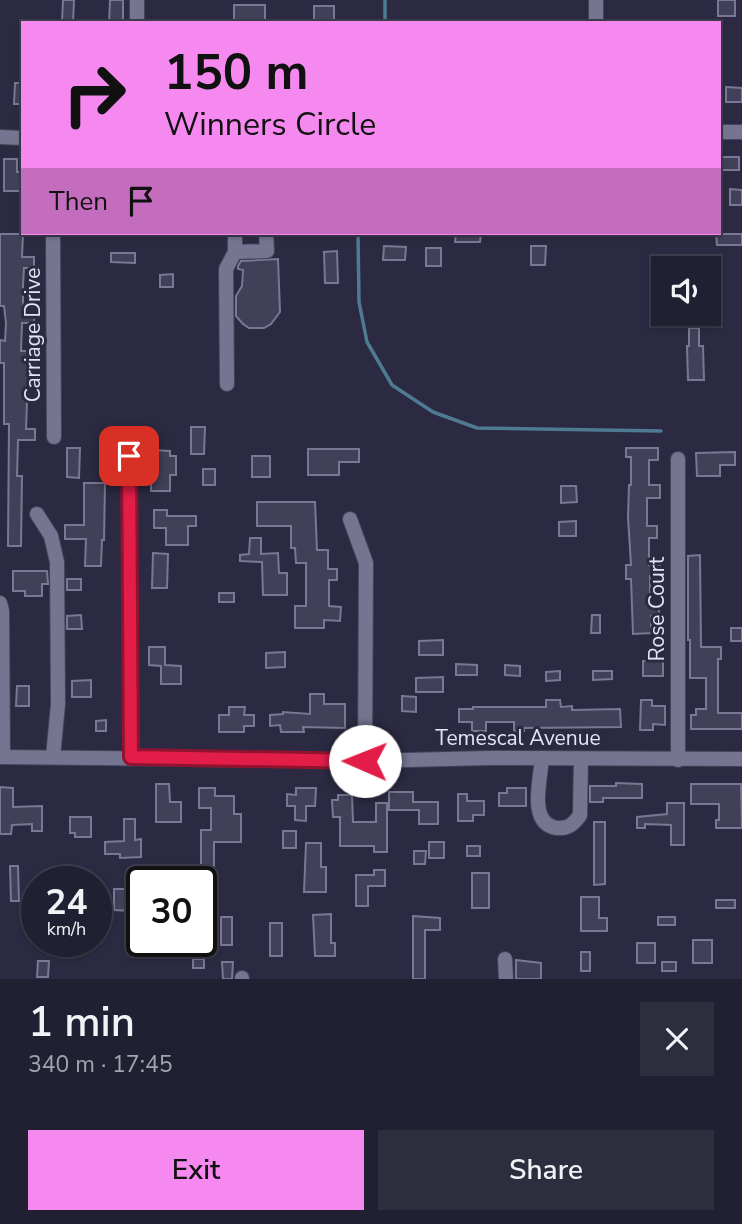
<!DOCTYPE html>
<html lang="en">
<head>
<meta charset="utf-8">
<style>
	:root { --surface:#202032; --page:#2d2d3e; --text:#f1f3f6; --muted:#a2a3ac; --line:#3d3e4d; --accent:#f589ef }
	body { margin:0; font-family:"Nunito Sans",sans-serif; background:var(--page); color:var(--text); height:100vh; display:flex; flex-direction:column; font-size:26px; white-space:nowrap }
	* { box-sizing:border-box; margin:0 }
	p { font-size:23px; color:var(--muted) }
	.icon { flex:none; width:38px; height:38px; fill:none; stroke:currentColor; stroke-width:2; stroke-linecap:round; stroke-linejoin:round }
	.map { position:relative; height:979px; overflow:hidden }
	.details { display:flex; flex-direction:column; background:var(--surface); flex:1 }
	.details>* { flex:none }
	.banner { position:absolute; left:21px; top:21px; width:700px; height:214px; border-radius:0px; box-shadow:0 2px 5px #0004,0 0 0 2px var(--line); background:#f589ef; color:#111; overflow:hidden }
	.buttons { position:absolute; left:651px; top:256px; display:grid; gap:14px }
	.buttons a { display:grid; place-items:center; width:70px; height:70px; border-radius:0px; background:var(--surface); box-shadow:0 2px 5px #0004,0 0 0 2px var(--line); font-size:35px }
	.speed { position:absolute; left:21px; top:866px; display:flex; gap:14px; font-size:35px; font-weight:700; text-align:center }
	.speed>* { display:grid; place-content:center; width:91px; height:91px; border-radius:50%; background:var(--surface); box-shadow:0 2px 5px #0004,0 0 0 2px var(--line); line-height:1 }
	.speed small { font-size:18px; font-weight:400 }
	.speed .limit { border:4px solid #111; border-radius:10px; background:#fff; color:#111 }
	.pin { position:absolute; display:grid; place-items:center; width:60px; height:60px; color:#fff; margin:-30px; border-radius:14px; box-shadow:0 4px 10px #0006 }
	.me { position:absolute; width:77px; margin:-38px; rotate:271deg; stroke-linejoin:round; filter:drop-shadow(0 0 5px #0008) }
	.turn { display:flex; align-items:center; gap:24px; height:147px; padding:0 28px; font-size:32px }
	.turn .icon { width:91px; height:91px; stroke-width:2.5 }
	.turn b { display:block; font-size:49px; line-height:60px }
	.then { display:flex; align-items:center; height:66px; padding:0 28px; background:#0003; gap:14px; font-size:26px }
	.round { display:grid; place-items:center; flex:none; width:74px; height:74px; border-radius:0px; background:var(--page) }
	.headline { display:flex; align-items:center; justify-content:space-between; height:119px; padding:0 28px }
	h1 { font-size:42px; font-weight:600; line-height:52px }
	.cta { display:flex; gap:14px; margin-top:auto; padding:14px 28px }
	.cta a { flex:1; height:80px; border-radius:0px; background:var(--accent); color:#111; font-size:28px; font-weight:600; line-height:80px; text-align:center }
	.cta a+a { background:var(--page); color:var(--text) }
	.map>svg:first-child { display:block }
</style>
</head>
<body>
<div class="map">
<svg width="742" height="979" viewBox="0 0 742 979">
	<rect width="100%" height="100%" fill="#2b2a42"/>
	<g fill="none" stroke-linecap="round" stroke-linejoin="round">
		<g stroke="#4e7b92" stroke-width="3.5">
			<polyline points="385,0 385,23"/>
			<polyline points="358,233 359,302 367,342 392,385 433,412 477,428 661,431"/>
		</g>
	</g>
	<g fill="#414059" stroke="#787894" stroke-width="2">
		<polygon points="63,0 74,0 73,23 62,23"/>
		<polygon points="110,0 123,0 123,23 109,23"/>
		<rect x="718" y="0" width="17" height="16"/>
		<rect x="234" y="5" width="31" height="18"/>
		<rect x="314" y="6" width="20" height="17"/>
		<polygon points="15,83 23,83 23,104 14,104"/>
		<polygon points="726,87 742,88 742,102 726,102"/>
		<rect x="719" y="157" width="20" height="13"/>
		<polygon points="4,159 17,159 17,172 23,172 23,191 4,191"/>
		<polygon points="730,189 742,190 742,205 730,205"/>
		<polygon points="456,233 481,234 480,242 455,242"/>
		<polygon points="0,234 23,234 22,257 34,257 34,268 24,268 23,286 23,312 34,312 34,323 22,323 21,351 35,351 36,373 36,385 28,384 27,402 26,429 35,429 35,440 18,440 17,476 22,476 21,546 8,546 9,424 4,424 4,363 0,363 0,340 5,341 6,323 4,306 0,306"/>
		<polygon points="716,234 742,234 742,245 717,245"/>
		<polygon points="384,246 406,247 405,260 383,260"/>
		<polygon points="531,246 546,246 545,265 531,265"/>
		<rect x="426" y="248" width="15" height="18"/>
		<polygon points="337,251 338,283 325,283 324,252"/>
		<polygon points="111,253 135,253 135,263 111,262"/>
		<polygon points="278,259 280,312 271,324 264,328 249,328 243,324 236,316 236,296 242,286 243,270 238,269 238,266 241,261"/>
		<polygon points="173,274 173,287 160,287 160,275"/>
		<polygon points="689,328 699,328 699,346 703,346 704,380 688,380 687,346 689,346"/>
		<polygon points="191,427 205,427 204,454 191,454"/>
		<polygon points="67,448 80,448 79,478 67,477"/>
		<polygon points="626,448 658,448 658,460 649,460 649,485 660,485 660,498 647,498 647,526 657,526 657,538 649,538 649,565 660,565 660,576 650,576 650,604 659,604 659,616 651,616 651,633 633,634 631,579 626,579 626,565 631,565 628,517 629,485 631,485 631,457 626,457"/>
		<polygon points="308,449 359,449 359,462 339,462 339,475 308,475"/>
		<polygon points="151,450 170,451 170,456 176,456 176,475 170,475 170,491 151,491"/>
		<polygon points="735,452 735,465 720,465 720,476 697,476 696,453"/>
		<rect x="252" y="456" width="18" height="21"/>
		<rect x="203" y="469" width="12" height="16"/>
		<polygon points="84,483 105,483 104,540 102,540 101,566 85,566 86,539 65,539 65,525 84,525"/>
		<polygon points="561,486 576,486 577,502 561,503"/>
		<polygon points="257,502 315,502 317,550 328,550 328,569 337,569 337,580 329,580 329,606 341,607 340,621 324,620 324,628 295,628 295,606 306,606 306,563 296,563 295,548 291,548 291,526 257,526"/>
		<polygon points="154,510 167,510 167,516 196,516 196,526 188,526 188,545 166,545 166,528 154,528"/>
		<polygon points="576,521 576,536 559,536 559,522"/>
		<polygon points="250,538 261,538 261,554 278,553 279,573 287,573 287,595 263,595 262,562 240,561 240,555 249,554"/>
		<polygon points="153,553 168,554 167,588 152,588"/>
		<polygon points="700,555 701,647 721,647 721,659 718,659 718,713 742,713 742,729 691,729 691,715 696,715 696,709 706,709 706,678 690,678 690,640 688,640 688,556"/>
		<polygon points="13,571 47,571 48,584 42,584 42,596 25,596 25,591 13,591"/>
		<rect x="67" y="579" width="14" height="11"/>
		<rect x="219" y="593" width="15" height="9"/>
		<polygon points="81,615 82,629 67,629 67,616"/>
		<polygon points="592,615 600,615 600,633 591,633"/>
		<rect x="731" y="628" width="11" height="13"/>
		<polygon points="443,640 443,655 419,655 419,641"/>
		<polygon points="149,647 165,647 165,665 181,666 181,684 161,684 161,666 149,665"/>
		<polygon points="285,652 285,667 266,668 266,653"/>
		<rect x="643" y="661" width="20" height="15"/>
		<polygon points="456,664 477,665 477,675 456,675"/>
		<polygon points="505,665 520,666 520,676 505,675"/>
		<polygon points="560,671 560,680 546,681 546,672"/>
		<polygon points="593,671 612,671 612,679 593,680"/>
		<polygon points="443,677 443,692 416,692 416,678"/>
		<polygon points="91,680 91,697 72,697 72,681"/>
		<polygon points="17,686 29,686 29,706 16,706"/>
		<polygon points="310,694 324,694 324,704 345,704 345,728 303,727 304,732 281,732 280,725 270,726 270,715 283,714 283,712 310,714"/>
		<polygon points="402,696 416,697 416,712 402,711"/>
		<polygon points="546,700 560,700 561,707 572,706 572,710 620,709 621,727 524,728 524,731 514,731 514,722 486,722 486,731 472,731 472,722 459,722 459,709 473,709 473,707 546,707"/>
		<polygon points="641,700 652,700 652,706 665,706 665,725 653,724 653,730 640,730"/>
		<polygon points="229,707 245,707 244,715 254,715 254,726 244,726 244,732 219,732 219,715 229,715"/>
		<polygon points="106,720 106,731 96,731 96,721"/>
		<polygon points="616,783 642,784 642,798 603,798 603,802 590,802 590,786 616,786"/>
		<polygon points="156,784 169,784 170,802 181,802 181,822 156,822"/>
		<polygon points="691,784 741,784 742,828 716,828 716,820 719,820 719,804 691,804"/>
		<polygon points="0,787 13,788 13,807 42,806 42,831 32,831 32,824 12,825 11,834 0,834"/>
		<polygon points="199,788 215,788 215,796 234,796 234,814 241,814 241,842 214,842 214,866 201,866 201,830 211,830 211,808 199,808"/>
		<polygon points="296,788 316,788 315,806 306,806 306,821 295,820 295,806 287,806 287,794 296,795"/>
		<polygon points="507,788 526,788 526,806 499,806 499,793 507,793"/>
		<polygon points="389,792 413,792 413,802 438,802 438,824 419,824 419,810 389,810"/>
		<polygon points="458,794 467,794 467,801 484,801 484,815 473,815 473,821 458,821"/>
		<polygon points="338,795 352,795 353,822 376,822 376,803 387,803 387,852 374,852 374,846 340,846 340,817 333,817 332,800 338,800"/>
		<polygon points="667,803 684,803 684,845 671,845 671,825 645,824 645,828 637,828 637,817 667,814"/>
		<polygon points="70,817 91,817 91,837 75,837 75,833 70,833"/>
		<polygon points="124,819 135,819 135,840 141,839 141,857 120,858 120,854 105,854 105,842 124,841"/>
		<polygon points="594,822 605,822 605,884 594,885"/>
		<rect x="283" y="831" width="13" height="17"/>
		<rect x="429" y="842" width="15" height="16"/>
		<polygon points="306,843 321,843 321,867 326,867 326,892 304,892"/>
		<rect x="467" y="846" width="13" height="10"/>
		<polygon points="414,851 426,851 425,864 414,864"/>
		<polygon points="10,866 18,866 19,901 11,901"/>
		<polygon points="374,870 385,870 385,886 368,886 368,906 356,906 356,875 374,875"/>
		<rect x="472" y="873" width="17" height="35"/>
		<polygon points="114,889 133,889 132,911 114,910"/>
		<rect x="201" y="889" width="15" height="24"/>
		<polygon points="581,897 599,897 599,918 607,918 607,931 581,931"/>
		<rect x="716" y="900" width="19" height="8"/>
		<polygon points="331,914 331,943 335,943 335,956 315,956 313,915"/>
		<polygon points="413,916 440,918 440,930 425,930 425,979 413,979"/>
		<rect x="221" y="917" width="11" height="28"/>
		<rect x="658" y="917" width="17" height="8"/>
		<rect x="270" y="923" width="12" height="33"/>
		<rect x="693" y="940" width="19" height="23"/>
		<rect x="637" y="943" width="18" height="20"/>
		<rect x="581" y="952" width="9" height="19"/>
		<rect x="193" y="959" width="11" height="9"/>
		<polygon points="516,960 541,963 541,979 516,979"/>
		<polygon points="38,961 49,961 48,977 37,977"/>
		<polygon points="222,962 233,962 232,979 223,979"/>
		<rect x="662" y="962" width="14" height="9"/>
	</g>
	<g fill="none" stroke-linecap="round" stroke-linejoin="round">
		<defs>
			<g id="minor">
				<polyline points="137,0 137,23"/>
				<polyline points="596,0 596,23"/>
				<polyline points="719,132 742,132"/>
				<polyline points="0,137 23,138"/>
				<polyline points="53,233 54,437"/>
				<polyline points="235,252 267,251 266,233"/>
				<polyline points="227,384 226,269 235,252 235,233"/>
				<polyline points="129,455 131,757"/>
				<polyline points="678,459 678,760"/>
				<polyline points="37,514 51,536 57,562 58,704 53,757"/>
				<polyline points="350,519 366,563 365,761"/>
				<polyline points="0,603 2,611 3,757"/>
				<polyline points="0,757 365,761 489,758 742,759"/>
				<path d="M 542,758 C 541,778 527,824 557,828 C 568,829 574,824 580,815 L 581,759"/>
				<polyline points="505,959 506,979"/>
				<polyline points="242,979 242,978"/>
			</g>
		</defs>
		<use href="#minor" stroke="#464459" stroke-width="16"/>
		<use href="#minor" stroke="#757591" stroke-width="14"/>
	</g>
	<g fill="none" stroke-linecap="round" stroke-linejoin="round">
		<defs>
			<polyline id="route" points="129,456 131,757 365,761"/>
		</defs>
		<use href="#route" stroke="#92132f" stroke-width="18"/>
		<use href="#route" stroke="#e11d48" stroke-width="12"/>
	</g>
	<g text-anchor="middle" stroke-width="6" stroke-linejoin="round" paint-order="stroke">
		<g font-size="21" fill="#e4e4f4" stroke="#2b2a42">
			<text transform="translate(33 335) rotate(-90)" y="7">Carriage Drive</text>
			<text transform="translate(657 609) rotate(-90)" y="7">Rose Court</text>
			<text x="518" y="745">Temescal Avenue</text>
		</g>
	</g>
</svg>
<div class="buttons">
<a><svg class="icon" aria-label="sound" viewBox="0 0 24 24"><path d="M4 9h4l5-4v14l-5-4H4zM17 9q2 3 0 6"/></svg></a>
</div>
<div class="speed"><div>24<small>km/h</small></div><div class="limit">30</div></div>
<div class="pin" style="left:129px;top:456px;background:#d93025"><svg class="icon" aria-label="arrive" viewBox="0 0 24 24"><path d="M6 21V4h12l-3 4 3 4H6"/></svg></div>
<svg class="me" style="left:365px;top:761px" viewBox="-20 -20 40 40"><circle r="19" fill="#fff"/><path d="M0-13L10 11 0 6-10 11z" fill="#e11d48"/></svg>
<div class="banner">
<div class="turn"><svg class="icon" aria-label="right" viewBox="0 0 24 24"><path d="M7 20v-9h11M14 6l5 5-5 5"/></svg><div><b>150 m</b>Winners Circle</div></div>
<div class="then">Then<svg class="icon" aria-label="arrive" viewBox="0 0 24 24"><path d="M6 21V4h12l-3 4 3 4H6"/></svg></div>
</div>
</div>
<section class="details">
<div class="headline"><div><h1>1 min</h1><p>340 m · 17:45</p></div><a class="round"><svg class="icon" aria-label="close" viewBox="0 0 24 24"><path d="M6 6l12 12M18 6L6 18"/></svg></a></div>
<div class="cta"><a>Exit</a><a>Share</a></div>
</section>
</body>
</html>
